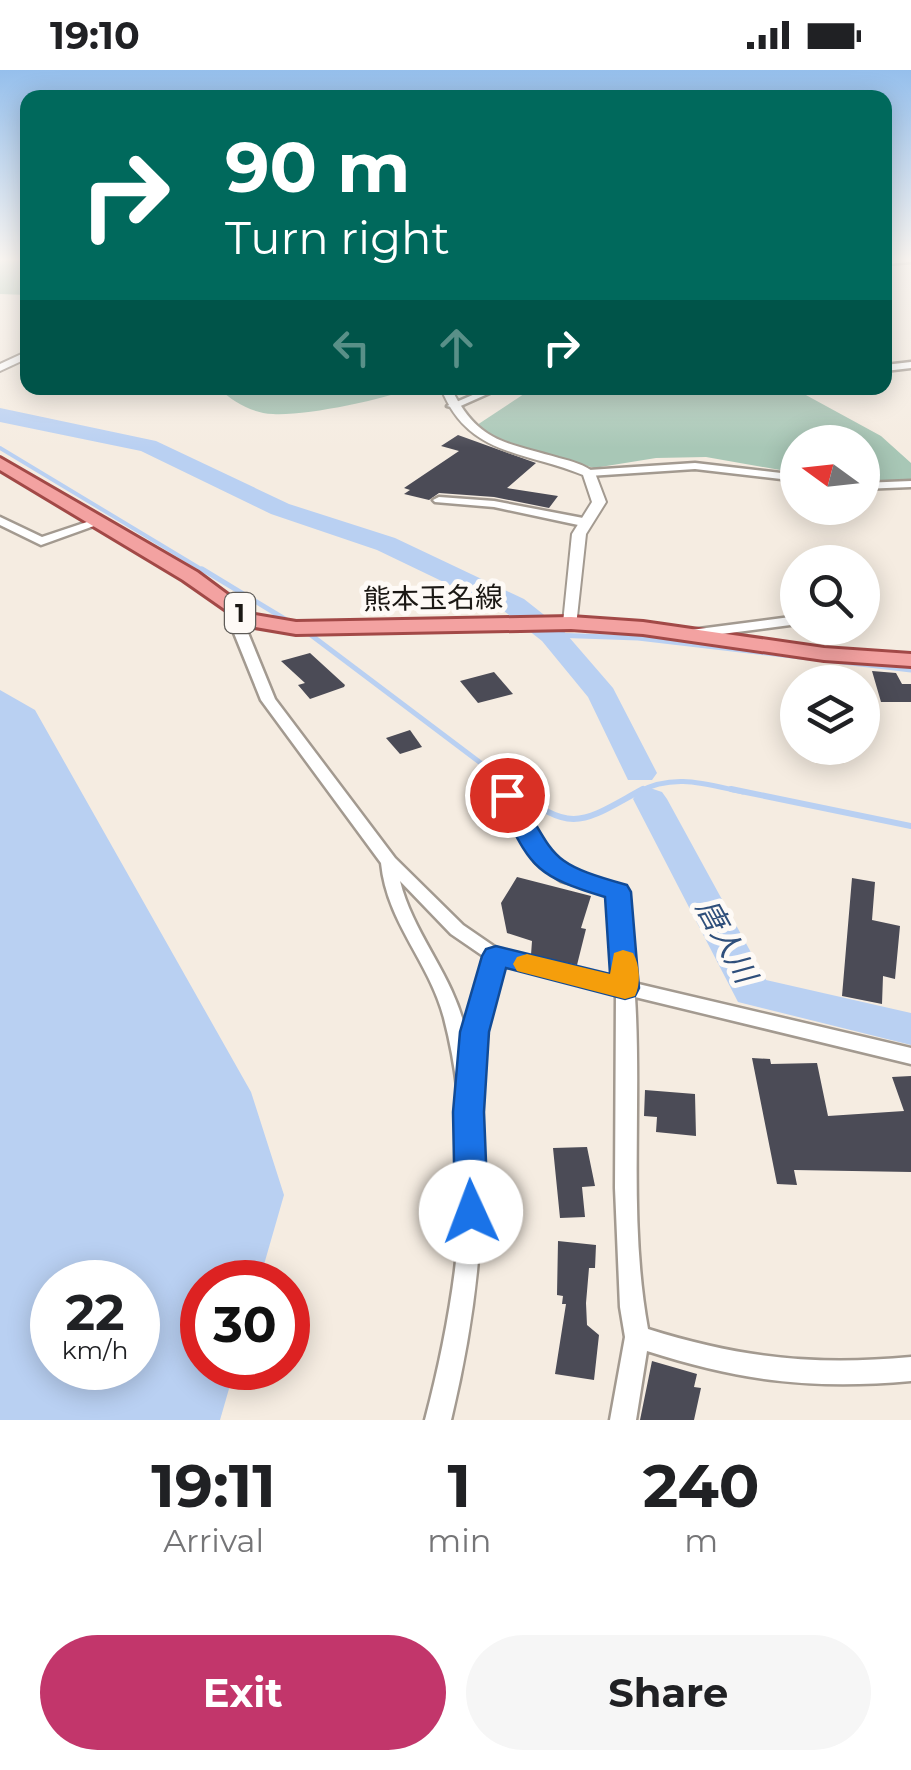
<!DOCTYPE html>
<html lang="en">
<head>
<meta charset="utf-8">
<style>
	:root { --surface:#fff; --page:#f6f6f6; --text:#202124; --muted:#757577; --accent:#c2366b }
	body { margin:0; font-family:Montserrat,"Noto Sans JP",sans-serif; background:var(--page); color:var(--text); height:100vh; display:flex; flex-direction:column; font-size:38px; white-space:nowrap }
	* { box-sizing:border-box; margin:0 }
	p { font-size:32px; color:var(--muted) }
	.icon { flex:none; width:55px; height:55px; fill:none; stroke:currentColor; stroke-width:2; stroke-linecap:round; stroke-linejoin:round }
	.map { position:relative; height:1350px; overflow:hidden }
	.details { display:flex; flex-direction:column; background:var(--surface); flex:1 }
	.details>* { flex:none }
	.guide { position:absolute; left:20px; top:20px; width:872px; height:305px; border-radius:20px; box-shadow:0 5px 25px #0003; background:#00695c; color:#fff; overflow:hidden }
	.needle { width:65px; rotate:285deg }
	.controls { position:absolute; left:780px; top:355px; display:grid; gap:20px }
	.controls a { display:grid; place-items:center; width:100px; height:100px; border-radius:50%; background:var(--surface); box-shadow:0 5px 25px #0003; font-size:50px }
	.speed { position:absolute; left:30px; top:1190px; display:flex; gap:20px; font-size:50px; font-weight:700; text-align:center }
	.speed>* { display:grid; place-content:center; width:130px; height:130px; border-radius:50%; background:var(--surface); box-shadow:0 5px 25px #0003; line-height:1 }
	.speed small { font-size:25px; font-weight:400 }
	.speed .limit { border:15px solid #d22; background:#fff; color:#111 }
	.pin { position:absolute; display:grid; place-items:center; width:85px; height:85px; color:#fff; margin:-42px; border:5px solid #fff; border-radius:50%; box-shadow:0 2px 10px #0007 }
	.me { position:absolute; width:110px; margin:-55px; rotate:358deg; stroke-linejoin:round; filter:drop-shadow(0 0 8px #0008) }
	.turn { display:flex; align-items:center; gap:35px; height:210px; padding:0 40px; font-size:45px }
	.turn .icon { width:130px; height:130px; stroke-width:2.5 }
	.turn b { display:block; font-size:70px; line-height:85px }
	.lanes { display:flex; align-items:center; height:95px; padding:0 40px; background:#0003; justify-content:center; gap:50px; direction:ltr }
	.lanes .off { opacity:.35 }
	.eta { display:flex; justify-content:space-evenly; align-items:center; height:170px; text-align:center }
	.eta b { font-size:60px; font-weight:700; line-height:70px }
	.cta { display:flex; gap:20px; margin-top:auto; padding:20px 40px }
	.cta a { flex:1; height:115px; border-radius:60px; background:var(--accent); color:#fff; font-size:40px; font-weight:700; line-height:115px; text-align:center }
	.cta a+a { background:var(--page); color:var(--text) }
	.status { display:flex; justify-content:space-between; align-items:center; height:70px; padding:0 50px; background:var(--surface); direction:ltr }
	.status svg { height:28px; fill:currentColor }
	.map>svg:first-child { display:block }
</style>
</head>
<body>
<div class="status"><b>19:10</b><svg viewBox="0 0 49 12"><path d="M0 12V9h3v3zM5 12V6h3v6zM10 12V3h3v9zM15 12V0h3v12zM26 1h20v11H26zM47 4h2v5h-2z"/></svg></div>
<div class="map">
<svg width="911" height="1350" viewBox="0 0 911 1350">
	<rect width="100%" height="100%" fill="#f5ece1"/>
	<g fill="#a8c7b6">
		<polygon points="0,189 27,189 27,225 0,224"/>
		<path d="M 218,318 L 412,318 C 383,330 305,346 273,344 C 251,343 234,332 218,318 Z"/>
		<polygon points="514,318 793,318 881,366 911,393 911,414 863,416 862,372 798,372 797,403 706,387 656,388 594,398 496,369 477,355 527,322"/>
	</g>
	<path fill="#b9d0f2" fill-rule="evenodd" d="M 0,620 L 35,640 L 251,1022 L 284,1125 L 259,1212 L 202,1212 L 202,1298 L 235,1298 L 220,1350 L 0,1350 ZM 52,1212 L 138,1212 L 138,1298 L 52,1298 Z"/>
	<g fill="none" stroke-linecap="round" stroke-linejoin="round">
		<polyline stroke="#b9d0f2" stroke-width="4" points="0,378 206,502"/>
		<g stroke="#b9d0f2" stroke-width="5">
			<polyline points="202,499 293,554"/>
			<polyline points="307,562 494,703"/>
			<polyline points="552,565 638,568 911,600"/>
			<polyline points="503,710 518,722"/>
			<path d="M 638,722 C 674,703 705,714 743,722"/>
		</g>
		<g stroke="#b9d0f2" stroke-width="6">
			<path d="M 515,719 C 573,766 584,751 643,719"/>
			<polyline points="731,719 911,756"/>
		</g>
		<g fill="#b9d0f2" fill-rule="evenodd">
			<polygon points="0,338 156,371 289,434 395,468 524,529 562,559 613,618 657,703 652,710 628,710 588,627 542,571 504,541 377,480 271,444 141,381 0,352"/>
			<polygon points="650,718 662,722 667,729 766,910 911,943 911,975 738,932 633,729 638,722"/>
		</g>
	</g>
	<g fill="#4b4b56">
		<polygon points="458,365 536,393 507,418 558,426 549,438 494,427 439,423 429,430 404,424 410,420 404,418 459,381 441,376"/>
		<polygon points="310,583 345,615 344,617 310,629 298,615 305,613 281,591"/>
		<polygon points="872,601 896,603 902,614 911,614 911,632 881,632"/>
		<polygon points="494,602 513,624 478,633 460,611"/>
		<polygon points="410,660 422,677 400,684 386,668"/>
		<polygon points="517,807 591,826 581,858 586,859 577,895 531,885 532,871 507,863 501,833"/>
		<polygon points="852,808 875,812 872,850 900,856 895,909 883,906 882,934 842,926"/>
		<polygon points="752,988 770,989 771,994 817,993 828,1046 904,1041 892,1007 911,1006 911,1102 794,1100 797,1115 777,1114"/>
		<polygon points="645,1020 695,1024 696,1066 656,1062 657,1047 644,1046"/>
		<polygon points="587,1077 595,1116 582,1117 585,1147 560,1148 553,1078"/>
		<polygon points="558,1171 596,1175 595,1198 589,1198 586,1233 587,1255 599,1265 594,1310 555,1304 566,1234 562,1234 563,1226 557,1225"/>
		<polygon points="652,1291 697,1304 694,1317 701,1318 694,1350 640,1350"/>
	</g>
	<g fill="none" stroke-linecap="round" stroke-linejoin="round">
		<defs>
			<g id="minor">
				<polygon points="911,189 911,192 885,194 885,190"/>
				<polygon points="911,292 911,298 885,301 885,295"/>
				<polygon points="489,318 501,318 456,338 447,336"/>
				<polygon points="695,393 798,405 798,411 695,399 589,406 584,403 589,400"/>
				<polygon points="911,411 911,417 862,419 862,413"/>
				<polygon points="439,427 494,431 583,448 589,452 583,456 494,437 435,432 433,430"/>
				<polygon points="0,447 42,467 99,448 105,452 41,475 0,455"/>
				<path d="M 249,546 L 256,550 L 248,563 L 275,629 L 395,788 L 463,855 L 495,877 L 511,884 L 615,908 L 610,824 L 561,811 L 535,792 L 484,702 L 492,697 L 497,699 L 522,740 L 538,731 L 546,736 L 528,751 L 547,784 L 573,803 L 624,817 L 627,821 L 634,913 L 911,978 L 911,994 L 635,927 C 642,1037 628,1150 648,1259 C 741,1288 814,1296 911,1287 L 911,1311 C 813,1320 740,1311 647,1281 L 636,1350 L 610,1350 L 625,1267 L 620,1237 L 615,1118 L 616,922 L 503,894 L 484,962 L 480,1013 L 476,1019 C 490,1130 477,1242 451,1350 L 425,1350 C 459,1221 478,1079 444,948 C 429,891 387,853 381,793 L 261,630 L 234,563 L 244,547 ZM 400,811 L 451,864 L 486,888 L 465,959 C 453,905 413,864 400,811 Z"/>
				<polygon points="798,546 798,554 691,568 684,564 691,560"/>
			</g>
			<g id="tertiary">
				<polygon points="28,281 28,288 0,301 0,294"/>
				<path d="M 441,318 L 451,318 C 478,373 505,372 559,388 C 572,391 585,395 595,403 L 606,432 L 586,464 L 576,556 L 566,556 L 563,553 L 572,464 L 592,432 L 583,405 C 525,381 467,386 441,318 Z"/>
			</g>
			<polygon id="primary" points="0,388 197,502 255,545 296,552 571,547 643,552 824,578 911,584 911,596 824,590 643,564 571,559 296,564 249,556 183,510 0,400"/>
		</defs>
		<use href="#minor" stroke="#a39a90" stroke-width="5"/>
		<use href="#tertiary" stroke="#a39a90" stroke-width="4"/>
		<use href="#primary" stroke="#a24947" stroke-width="6"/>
		<use href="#minor" fill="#fff" fill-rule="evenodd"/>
		<use href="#tertiary" fill="#fff" fill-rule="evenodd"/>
		<use href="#primary" fill="#f3a2a1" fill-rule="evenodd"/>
	</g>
	<linearGradient id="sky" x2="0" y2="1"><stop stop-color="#95bfec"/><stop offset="0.5" stop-color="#faf6f2"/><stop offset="1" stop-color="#faf6f2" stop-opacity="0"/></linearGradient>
	<rect width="911" height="378" fill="url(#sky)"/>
	<path fill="#1a73e8" stroke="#114b97" stroke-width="2.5" d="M 507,717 L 515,720 C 558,787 544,792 627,815 L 631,822 L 639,918 L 635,926 L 625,929 L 506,898 L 489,962 L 484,1042 L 488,1142 L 483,1152 L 471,1156 L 459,1152 L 455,1142 L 453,1042 L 460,962 L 482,886 L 486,879 L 496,876 L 610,904 L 605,827 C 527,804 531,793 495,725 Z"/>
	<path fill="#f59e0b" d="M 623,880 L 633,883 C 640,895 641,914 635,926 L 625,929 L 517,901 L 513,894 L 517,887 L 527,884 L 610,904 L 614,883 Z"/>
	<g text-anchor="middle" stroke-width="10" stroke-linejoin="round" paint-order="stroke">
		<rect fill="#fefaf6" stroke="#5f5c58" stroke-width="2.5" x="225" y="523" width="30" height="40" rx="8"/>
		<g font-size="25" font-weight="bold" fill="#1b1814">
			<text x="240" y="552">1</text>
		</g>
		<g font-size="28" fill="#1b1814" stroke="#fefaf6">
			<text transform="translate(433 528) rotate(-1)" y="10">熊本玉名線</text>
		</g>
		<g font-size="30" font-style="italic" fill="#2f4f7b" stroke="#fefaf6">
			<text transform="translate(726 871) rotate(61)" y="10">唐人川</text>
		</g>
	</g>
</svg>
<div class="controls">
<a><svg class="needle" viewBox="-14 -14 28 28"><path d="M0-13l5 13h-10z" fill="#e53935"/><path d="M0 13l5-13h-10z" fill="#757577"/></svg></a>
<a><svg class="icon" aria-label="search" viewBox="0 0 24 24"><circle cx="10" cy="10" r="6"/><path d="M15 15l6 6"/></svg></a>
<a><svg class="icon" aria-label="layers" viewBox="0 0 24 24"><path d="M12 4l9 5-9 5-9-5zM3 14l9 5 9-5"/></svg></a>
</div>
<div class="speed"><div>22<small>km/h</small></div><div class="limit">30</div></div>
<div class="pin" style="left:507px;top:725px;background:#d93025"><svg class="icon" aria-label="arrive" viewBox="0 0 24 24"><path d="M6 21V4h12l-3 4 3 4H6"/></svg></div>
<svg class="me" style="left:471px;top:1142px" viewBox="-20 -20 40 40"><circle r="19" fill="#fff"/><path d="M0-13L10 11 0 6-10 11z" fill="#1a73e8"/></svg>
<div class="guide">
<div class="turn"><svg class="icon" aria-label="right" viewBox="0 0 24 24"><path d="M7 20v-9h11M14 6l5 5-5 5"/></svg><div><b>90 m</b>Turn right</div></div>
<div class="lanes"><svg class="icon off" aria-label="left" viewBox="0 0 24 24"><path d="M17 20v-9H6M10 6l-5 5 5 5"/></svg><svg class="icon off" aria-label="ahead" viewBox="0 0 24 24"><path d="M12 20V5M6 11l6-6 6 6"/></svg><svg class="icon" aria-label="right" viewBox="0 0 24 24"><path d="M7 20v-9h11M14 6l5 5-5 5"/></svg></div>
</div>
</div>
<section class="details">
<div class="eta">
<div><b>19:11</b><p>Arrival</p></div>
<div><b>1</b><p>min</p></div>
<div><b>240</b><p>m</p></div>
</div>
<div class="cta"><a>Exit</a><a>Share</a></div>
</section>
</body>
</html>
